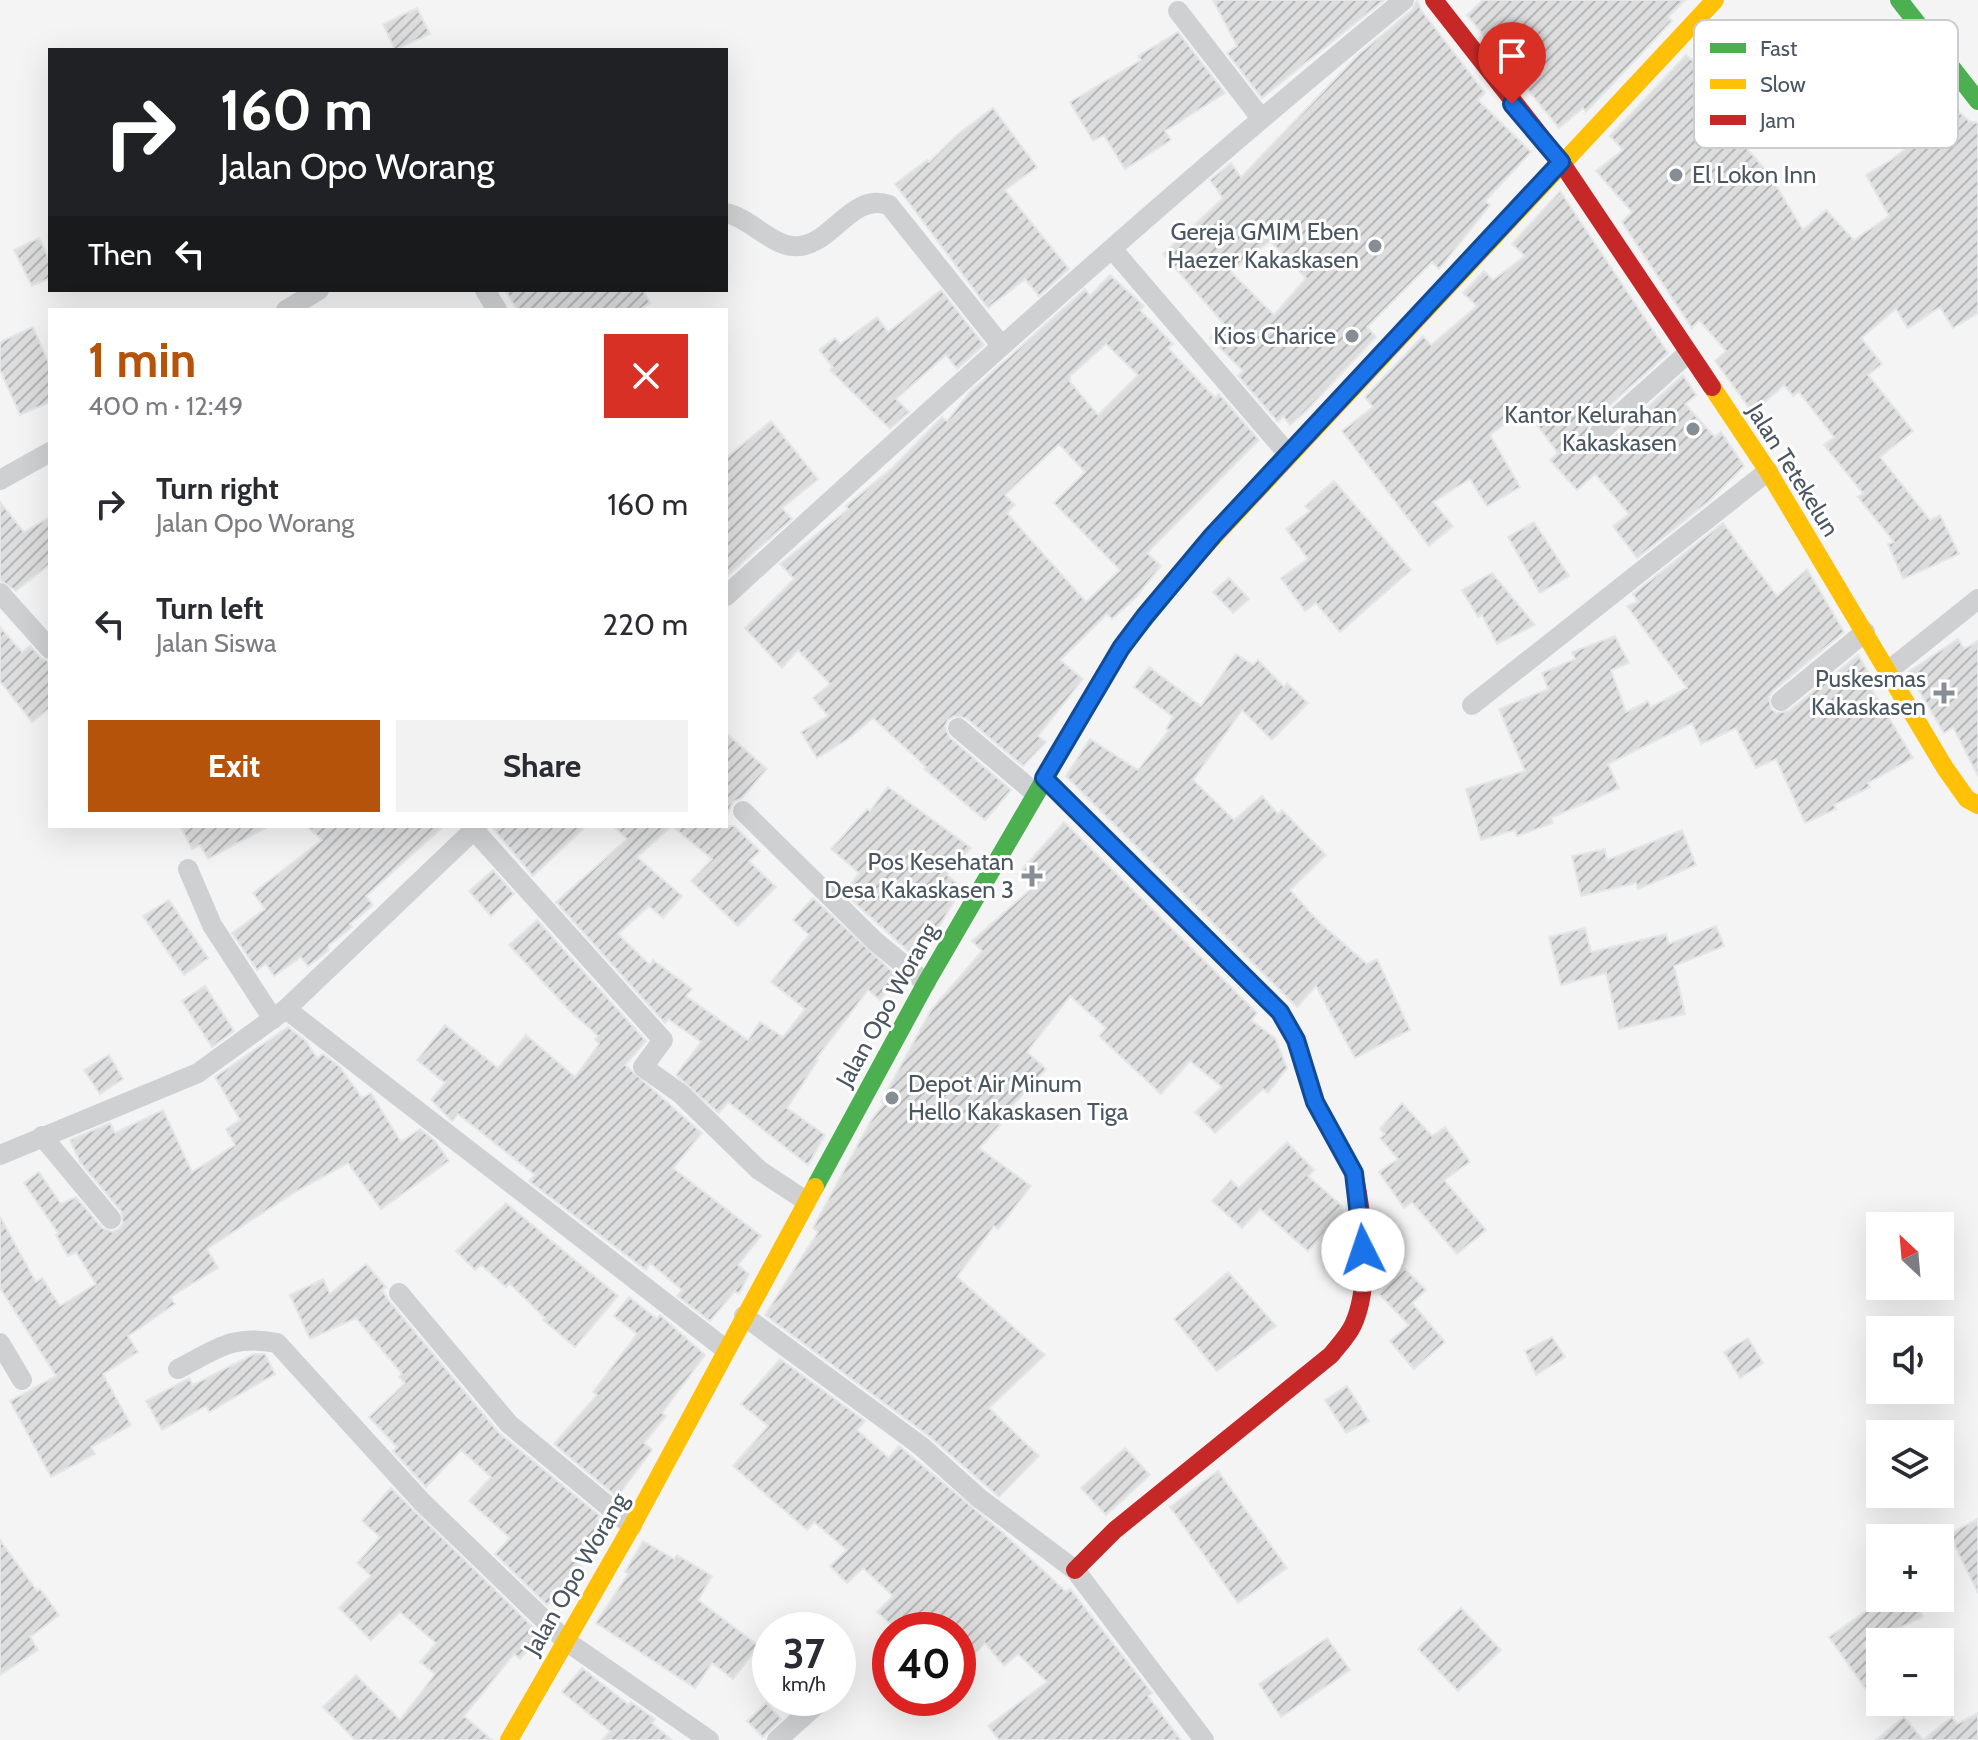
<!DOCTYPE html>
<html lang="en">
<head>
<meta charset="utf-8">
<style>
	:root { --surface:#fff; --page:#f2f2f3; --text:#2b2b33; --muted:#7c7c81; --accent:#b45309 }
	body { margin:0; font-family:Cabin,sans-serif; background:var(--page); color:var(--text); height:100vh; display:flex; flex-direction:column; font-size:30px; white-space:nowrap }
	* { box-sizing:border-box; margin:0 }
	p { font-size:26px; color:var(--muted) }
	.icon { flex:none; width:44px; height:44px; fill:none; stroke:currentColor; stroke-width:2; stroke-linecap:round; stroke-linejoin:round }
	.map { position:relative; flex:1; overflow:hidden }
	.sheet { position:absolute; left:48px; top:308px; width:680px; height:520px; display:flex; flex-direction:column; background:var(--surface); border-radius:0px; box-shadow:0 8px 32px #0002 }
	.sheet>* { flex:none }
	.hud { position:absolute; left:48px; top:48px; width:680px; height:244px; border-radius:0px; box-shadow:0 8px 32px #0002; background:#202124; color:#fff; overflow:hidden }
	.needle { width:52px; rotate:334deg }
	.controls { position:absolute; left:1866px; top:1212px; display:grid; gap:16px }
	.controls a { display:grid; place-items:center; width:88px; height:88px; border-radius:0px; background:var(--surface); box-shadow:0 8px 32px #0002; font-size:40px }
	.speed { position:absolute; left:752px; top:1612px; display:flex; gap:16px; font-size:40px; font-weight:700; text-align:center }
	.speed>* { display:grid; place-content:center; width:104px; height:104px; border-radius:50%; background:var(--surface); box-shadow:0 8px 32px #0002; line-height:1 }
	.speed small { font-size:20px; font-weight:400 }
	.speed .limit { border:12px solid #d22; background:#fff; color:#111 }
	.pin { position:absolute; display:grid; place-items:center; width:68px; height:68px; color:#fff; margin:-82px -34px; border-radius:50% 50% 50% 0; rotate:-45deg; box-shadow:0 0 8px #0007 }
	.pin .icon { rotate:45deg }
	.me { position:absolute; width:88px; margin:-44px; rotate:356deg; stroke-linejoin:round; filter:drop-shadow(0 0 6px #0008) }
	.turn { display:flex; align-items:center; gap:28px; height:168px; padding:0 40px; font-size:36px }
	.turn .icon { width:104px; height:104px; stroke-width:2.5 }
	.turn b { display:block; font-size:56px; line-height:68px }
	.then { display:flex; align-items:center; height:76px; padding:0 40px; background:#0003; gap:16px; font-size:30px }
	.round { display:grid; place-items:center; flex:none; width:84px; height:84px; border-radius:0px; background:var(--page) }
	.head { display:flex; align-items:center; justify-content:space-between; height:136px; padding:0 40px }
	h1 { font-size:48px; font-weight:700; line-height:60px; color:var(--accent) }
	.primary-button { display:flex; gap:16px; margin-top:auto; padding:16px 40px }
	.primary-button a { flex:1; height:92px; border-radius:0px; background:var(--accent); color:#fff; font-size:32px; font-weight:700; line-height:92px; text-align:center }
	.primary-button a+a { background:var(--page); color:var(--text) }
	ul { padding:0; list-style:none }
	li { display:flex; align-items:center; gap:24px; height:120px; padding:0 40px }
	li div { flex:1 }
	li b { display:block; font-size:30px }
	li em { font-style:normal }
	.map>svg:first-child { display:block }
</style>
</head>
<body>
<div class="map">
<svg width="1978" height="1740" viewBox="0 0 1978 1740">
	<defs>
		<pattern id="building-hatch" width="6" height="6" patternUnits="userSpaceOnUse" patternTransform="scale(2)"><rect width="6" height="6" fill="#ddddde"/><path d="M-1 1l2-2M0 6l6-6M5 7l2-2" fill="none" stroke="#b5b6b7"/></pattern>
	</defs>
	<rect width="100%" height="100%" fill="#f4f4f4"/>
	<g fill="url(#building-hatch)" stroke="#e5e6e7" stroke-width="2" fill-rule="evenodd">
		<polygon points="1213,0 1384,0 1262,98 1227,53 1237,46"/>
		<path d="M 1417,0 L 1421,10 L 1485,93 L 1478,100 L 1531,152 L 1485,201 L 1490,205 L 1439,269 L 1432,262 L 1367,327 L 1376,337 L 1306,411 L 1290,425 L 1283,416 L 1278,422 L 1238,376 L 1243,371 L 1210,338 L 1224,324 L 1163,254 L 1223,198 L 1210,180 L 1231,163 L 1241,177 L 1359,54 L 1412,10 ZM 1270,241 L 1306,278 L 1274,315 L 1231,272 Z"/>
		<polygon points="1483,0 1685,0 1668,17 1672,21 1586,112 1583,108 1559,128 1467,15"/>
		<polygon points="417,8 430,34 395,50 383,24"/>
		<polygon points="1178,32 1225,93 1165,131 1171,140 1125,169 1104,135 1093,141 1070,102 1141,60 1138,56"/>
		<polygon points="1713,37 1736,58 1706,91 1739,122 1731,130 1769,174 1803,230 1826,210 1854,240 1889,216 1866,175 1891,160 1956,109 1969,121 1978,123 1978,313 1953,328 1940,307 1908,328 1896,309 1861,338 1882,364 1868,375 1913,431 1880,457 1930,520 1940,515 1959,554 1903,579 1888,544 1894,542 1858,497 1863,493 1824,445 1834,437 1799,392 1793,396 1784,385 1753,413 1715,361 1726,351 1699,320 1692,328 1622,222 1632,212 1596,171 1623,150 1610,136 1686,55 1692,60"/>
		<polygon points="993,108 1037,167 1005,190 1069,269 1039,296 1025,279 988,308 895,184 927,160 929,162 958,134"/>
		<polygon points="1560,191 1668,353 1591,422 1588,429 1590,440 1597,444 1609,442 1683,375 1696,395 1685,404 1715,437 1721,432 1744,466 1708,502 1637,558 1613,526 1629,514 1595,474 1577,490 1550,460 1558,453 1525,409 1490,435 1520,487 1487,506 1470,479 1433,502 1453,526 1429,546 1342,431 1373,407 1365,397 1423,336 1431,345 1477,306 1463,293 1484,271 1493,280 1525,256 1512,244"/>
		<polygon points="39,238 50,261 50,278 32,286 14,250"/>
		<path d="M 1110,275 L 1144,306 L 1140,310 L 1173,344 L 1168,348 L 1215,398 L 1219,394 L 1259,440 L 1147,553 L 1161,566 L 1135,598 L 1112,619 L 1107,614 L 1060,660 L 1083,679 L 1038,736 L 1046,742 L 1023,766 L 966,718 L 954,716 L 948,720 L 945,726 L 949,737 L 1011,790 L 985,820 L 924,769 L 926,767 L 873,718 L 848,739 L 817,758 L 801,732 L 828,716 L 813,698 L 830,684 L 798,650 L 782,668 L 745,628 L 794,579 L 780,564 L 848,509 L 846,506 L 892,468 L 942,417 L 947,421 L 970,392 L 1085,289 L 1090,296 ZM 1106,344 L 1138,375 L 1098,415 L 1070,382 L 1070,376 ZM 1059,444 L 1085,472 L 1054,503 L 1120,570 L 1086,602 L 1007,513 L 1015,505 L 1005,495 Z"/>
		<polygon points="505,290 643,290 650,303 639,310 517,310"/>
		<polygon points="941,290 984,345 957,369 946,355 896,399 909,412 890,429 830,370 833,367 819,350 835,338 840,344 877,317 888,332"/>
		<polygon points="33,327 50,366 50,402 20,415 0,370 0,342"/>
		<polygon points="771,421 818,479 782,508 792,519 726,577 726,458"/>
		<polygon points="1334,481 1411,570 1340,632 1316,603 1305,611 1281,578 1308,559 1286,529 1310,511 1305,506"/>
		<polygon points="0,502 24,532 50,517 50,564 16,591 0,580"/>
		<polygon points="1534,522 1569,576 1540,593 1508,537"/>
		<polygon points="1723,523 1777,596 1807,569 1844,632 1773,691 1769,697 1771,709 1777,713 1789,711 1858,655 1873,680 1868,683 1913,758 1868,783 1870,787 1834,805 1836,809 1805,823 1776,759 1756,768 1736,728 1701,744 1692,723 1608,764 1619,788 1551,818 1553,823 1517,836 1515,830 1481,840 1466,789 1525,771 1499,709 1548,689 1542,673 1575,659 1572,652 1615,636 1629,663 1611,670 1626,712 1648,701 1651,707 1687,688 1627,606 1638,602 1633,594"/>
		<polygon points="1492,573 1535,625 1497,644 1482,615 1478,617 1462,590"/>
		<polygon points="1229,578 1249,599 1233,613 1213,592"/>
		<polygon points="0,627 22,652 30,646 41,658 50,662 50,708 32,722 0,681"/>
		<polygon points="1958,639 1964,649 1978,641 1978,776 1953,727 1944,733 1908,672"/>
		<polygon points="1236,654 1253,665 1258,660 1284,687 1287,683 1308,703 1272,740 1242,710 1193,780 1234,820 1262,796 1278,814 1282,810 1326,855 1290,890 1320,923 1367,964 1377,959 1410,1030 1355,1058 1316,986 1297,1007 1066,776 1090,739 1138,770 1169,730 1166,729 1173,717 1134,687 1149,667 1201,706"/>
		<polygon points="726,733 767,769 742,798 733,802 726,817"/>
		<polygon points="888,787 971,848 947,875 962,888 931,940 916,958 844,893 859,873 831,849 867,809 870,811"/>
		<polygon points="1064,822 1257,1013 1251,1020 1275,1038 1287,1068 1268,1093 1263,1089 1215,1133 1195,1112 1222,1087 1190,1061 1161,1094 1099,1036 1106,1028 1070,996 1027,1052 1046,1069 997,1122 1000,1125 979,1148 1031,1186 998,1229 994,1226 957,1277 1045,1355 989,1408 1039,1456 999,1497 929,1436 765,1315 818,1232 813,1228 871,1120 884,1104 881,1102 931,1010 982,951 972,941 1032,888 1018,874"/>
		<polygon points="180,826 269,826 208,859 200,845 192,849"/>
		<polygon points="306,826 444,826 366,896 373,905 350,924 352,927 329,945 328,951 308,966 301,957 274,976 266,964 257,970 232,933 265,909 253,893 322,840"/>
		<polygon points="491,826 586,826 533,876"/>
		<polygon points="613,826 672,826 637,857 682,896 663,918 649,906 618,934 650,965 653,960 692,989 686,996 748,1040 760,1022 783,1037 805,1009 771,982 809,935 793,920 813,898 899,978 880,1000 868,990 816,1059 818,1060 787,1108 825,1135 808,1165 728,1102 719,1113 676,1075 701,1042 668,1019 665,1023 556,902 627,839"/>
		<polygon points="672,826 734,826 760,851 749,861 776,887 738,926 691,881 712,859"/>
		<polygon points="1682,830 1696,865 1638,889 1636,883 1581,896 1572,856 1605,849 1607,860"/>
		<polygon points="493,870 514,894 491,916 469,891"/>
		<polygon points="169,900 208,958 184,975 143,916"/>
		<polygon points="537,920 646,1041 625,1065 702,1133 673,1168 761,1236 738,1265 749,1274 739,1294 735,1291 710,1321 677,1296 682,1290 650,1263 646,1270 529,1181 535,1175 458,1114 452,1121 431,1100 445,1083 417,1060 445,1025 498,1068 526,1035 575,1077 599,1044 595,1039 598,1036 569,1010 509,945"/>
		<polygon points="1716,926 1724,946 1674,966 1685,1014 1619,1029 1606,973 1561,985 1549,937 1585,928 1591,952 1666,934 1669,944"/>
		<polygon points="205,986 234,1031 212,1047 182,1001"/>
		<polygon points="288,1027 306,1041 317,1058 323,1054 340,1067 362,1098 371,1093 401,1142 420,1129 435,1141 449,1161 381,1209 348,1163 295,1192 207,1249 218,1268 170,1297 175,1304 128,1336 138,1352 103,1374 131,1425 91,1447 95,1454 51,1477 10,1401 56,1376 0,1288 0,1217 36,1282 42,1278 60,1306 96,1284 76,1252 68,1256 56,1235 58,1233 24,1183 39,1172 61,1204 76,1197 102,1228 112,1232 119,1229 123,1223 121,1211 80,1162 70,1140 110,1123 115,1133 163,1110 192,1172 235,1145 226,1129 240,1120 215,1077"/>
		<polygon points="109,1055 123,1079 100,1094 84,1070"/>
		<polygon points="1402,1103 1432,1136 1445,1127 1470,1162 1444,1180 1486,1230 1457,1254 1412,1202 1404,1208 1379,1172 1398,1159 1380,1138 1385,1134 1380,1129"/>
		<polygon points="1287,1142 1314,1170 1308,1176 1342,1206 1343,1211 1308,1251 1260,1209 1242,1228 1212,1201 1231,1180 1239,1188"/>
		<polygon points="506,1203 618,1296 575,1347 543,1320 545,1318 509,1283 506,1287 481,1265 475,1270 456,1251"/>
		<polygon points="366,1264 386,1287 382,1290 389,1301 499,1433 600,1516 597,1519 603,1525 573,1559 582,1567 547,1605 495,1554 510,1538 469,1501 491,1477 461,1450 426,1487 393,1451 397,1447 369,1417 405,1383 399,1377 402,1374 356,1318 310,1339 290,1295 323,1279 330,1294"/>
		<polygon points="1405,1269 1426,1290 1412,1303 1445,1342 1414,1369 1390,1341 1409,1325 1379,1294"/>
		<polygon points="1228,1272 1276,1326 1217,1371 1174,1319"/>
		<polygon points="629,1297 657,1319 660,1315 705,1355 662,1413 666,1416 644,1443 652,1450 617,1497 554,1444 597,1395 593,1392 637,1334 614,1316"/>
		<polygon points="1552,1337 1565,1357 1536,1375 1525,1351"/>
		<polygon points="1748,1338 1763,1363 1740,1378 1724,1352"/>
		<polygon points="254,1354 265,1354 275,1374 209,1412 206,1406 162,1430 146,1401 189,1378 193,1385"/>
		<polygon points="780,1359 865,1421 857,1430 889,1458 899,1446 1002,1532 1066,1592 1070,1589 1152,1693 1148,1696 1181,1740 999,1740 988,1726 1047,1682 1018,1654 1004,1666 985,1643 958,1672 958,1630 897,1630 877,1612 893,1596 863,1568 847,1583 830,1566 847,1550 814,1522 807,1530 733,1466 768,1426 741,1404"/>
		<polygon points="1347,1386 1369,1421 1346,1433 1325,1400"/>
		<polygon points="1125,1448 1150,1475 1106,1515 1081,1488"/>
		<polygon points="1218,1471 1287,1568 1238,1603 1170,1507"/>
		<polygon points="391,1488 541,1635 520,1659 514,1654 464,1716 492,1740 355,1740 323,1707 356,1675 400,1720 435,1674 420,1662 436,1643 400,1612 371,1640 339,1608 371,1576 357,1563 380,1537 362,1521"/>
		<polygon points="1978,1519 1978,1593 1949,1534"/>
		<polygon points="0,1540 37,1591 40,1589 59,1615 30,1637 38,1650 0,1675"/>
		<polygon points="643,1541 674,1559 677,1555 712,1576 698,1600 759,1646 733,1679 712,1663 695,1688 596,1623 628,1574 625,1572"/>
		<polygon points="1873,1598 1915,1598 1923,1617 1864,1644 1880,1668 1880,1709 1829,1637 1876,1604"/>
		<polygon points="1461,1608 1501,1650 1458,1691 1418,1649"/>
		<polygon points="1327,1638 1350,1670 1281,1717 1259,1684"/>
		<polygon points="582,1668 629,1705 631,1702 655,1719 652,1723 672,1740 602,1740 610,1731 562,1692"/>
		<polygon points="766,1703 781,1719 763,1737 747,1721"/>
		<polygon points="1978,1713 1978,1740 1923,1740 1952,1717 1957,1724"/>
		<polygon points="1904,1717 1923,1740 1876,1740"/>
	</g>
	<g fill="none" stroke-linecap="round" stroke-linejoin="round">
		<g stroke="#ced0d2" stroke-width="20">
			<polyline points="1178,11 1261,118"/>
			<path d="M 726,213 C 751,218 775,250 800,246 C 834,242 852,192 889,205 L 1001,345"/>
			<polyline points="1113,250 1288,454"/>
			<polyline points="485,290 497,310"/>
			<polyline points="286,310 319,290"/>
			<polyline points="1600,432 1688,353"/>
			<polyline points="0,480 50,452"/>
			<polyline points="0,593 50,649"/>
			<path d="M 726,596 C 948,393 1171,191 1404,0"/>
			<polyline points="1888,671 1978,599"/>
			<polyline points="1781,701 1865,632"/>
			<polyline points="1472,705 1768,471"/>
			<polyline points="958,728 1035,793"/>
			<polyline points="743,811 876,942 926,983"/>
			<polyline points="478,826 286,1009 725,1349"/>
			<polyline points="474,830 663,1040 643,1067 681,1094 759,1170 806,1201"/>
			<polyline points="188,869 212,925 273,1019"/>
			<polyline points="42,1136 111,1219"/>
			<polyline points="0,1155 198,1073 286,1009"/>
			<polyline points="399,1293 509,1424 632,1526"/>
			<polyline points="744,1316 921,1446 979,1498 1075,1570 1204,1740"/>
			<polyline points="0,1343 22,1380"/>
			<path d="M 178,1369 C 217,1349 232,1334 277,1343 L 422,1502 L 566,1641 L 709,1740"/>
			<polyline points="777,1740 824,1698"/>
		</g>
		<g stroke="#4caf50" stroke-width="18">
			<polyline points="1899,0 1978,101"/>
			<polyline points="815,1187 926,983 1121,648 1194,558"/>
		</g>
		<g stroke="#ffc107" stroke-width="18">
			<polyline points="1712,387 1768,471 1945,768 1967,799 1978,805"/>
			<polyline points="1194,558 1715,0"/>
			<polyline points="1044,778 1280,1012 1296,1040 1315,1102 1354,1172"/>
			<polyline points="509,1740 632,1526 815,1187"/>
		</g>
		<g stroke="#c62828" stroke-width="18">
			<polyline points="1434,0 1561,162 1712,387"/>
			<path d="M 1075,1570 L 1115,1530 L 1331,1355 C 1338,1346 1348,1336 1353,1325 C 1372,1284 1363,1215 1354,1172"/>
		</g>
	</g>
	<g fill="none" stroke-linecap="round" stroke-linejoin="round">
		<defs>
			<polyline id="route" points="1363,1250 1354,1173 1315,1102 1296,1040 1280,1012 1044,778 1121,648 1145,616 1213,535 1561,162 1512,104"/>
		</defs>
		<use href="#route" stroke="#114b97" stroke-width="20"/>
		<use href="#route" stroke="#1a73e8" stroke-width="14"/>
	</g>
	<g fill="#868d94" stroke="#fff" stroke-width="3">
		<circle cx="1676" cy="175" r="8"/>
		<circle cx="1375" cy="246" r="8"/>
		<circle cx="1352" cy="336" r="8"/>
		<circle cx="1693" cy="429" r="8"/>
		<path d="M1940 681h8v8h8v8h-8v8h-8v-8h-8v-8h8z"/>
		<path d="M1028 864h8v8h8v8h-8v8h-8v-8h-8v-8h8z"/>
		<circle cx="892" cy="1098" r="8"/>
	</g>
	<g text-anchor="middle" stroke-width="6" stroke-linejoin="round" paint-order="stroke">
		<g font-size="24" fill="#4a5661" stroke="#fff" text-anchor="end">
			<text x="1692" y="183" text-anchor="start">El Lokon Inn</text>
			<text x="1359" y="240">Gereja GMIM Eben<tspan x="1359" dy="28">Haezer Kakaskasen</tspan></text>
			<text x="1336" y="344">Kios Charice</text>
			<text x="1677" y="423">Kantor Kelurahan<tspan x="1677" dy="28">Kakaskasen</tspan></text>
			<text x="1926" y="687">Puskesmas<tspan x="1926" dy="28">Kakaskasen</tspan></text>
			<text x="1014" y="870">Pos Kesehatan<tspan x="1014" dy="28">Desa Kakaskasen 3</tspan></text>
			<text x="908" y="1092" text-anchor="start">Depot Air Minum<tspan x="908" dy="28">Hello Kakaskasen Tiga</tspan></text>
		</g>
		<g font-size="24" fill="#4a5661" stroke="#fff">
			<text transform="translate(1793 470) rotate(58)" y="8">Jalan Tetekelun</text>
			<text transform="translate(887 1005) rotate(-61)" y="8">Jalan Opo Worang</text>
			<text transform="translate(576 1574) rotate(-60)" y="8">Jalan Opo Worang</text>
		</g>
	</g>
	<rect x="1694" y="20" width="264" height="128" rx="12" fill="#fff" stroke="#c9ccd0" stroke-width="2"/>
	<rect x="1710" y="43" width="36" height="10" fill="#4caf50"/>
	<rect x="1710" y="79" width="36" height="10" fill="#ffc107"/>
	<rect x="1710" y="115" width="36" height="10" fill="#c62828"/>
	<g font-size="22" fill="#4a5661">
		<text x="1760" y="56">Fast</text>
		<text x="1760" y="92">Slow</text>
		<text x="1760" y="128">Jam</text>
	</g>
</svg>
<div class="controls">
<a><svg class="needle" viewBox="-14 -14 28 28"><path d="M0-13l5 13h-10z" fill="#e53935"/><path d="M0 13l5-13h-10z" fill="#7c7c81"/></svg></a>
<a><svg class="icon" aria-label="sound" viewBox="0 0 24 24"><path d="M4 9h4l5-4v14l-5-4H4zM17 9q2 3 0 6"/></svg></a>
<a><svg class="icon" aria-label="layers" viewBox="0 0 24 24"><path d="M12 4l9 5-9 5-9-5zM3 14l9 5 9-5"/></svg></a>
<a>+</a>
<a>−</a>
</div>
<div class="speed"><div>37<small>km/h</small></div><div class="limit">40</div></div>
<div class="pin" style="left:1512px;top:104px;background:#d93025"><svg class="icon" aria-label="arrive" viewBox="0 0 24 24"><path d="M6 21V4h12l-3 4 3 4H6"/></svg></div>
<svg class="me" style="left:1363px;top:1250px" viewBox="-20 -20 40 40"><circle r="19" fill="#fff"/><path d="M0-13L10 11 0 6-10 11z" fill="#1a73e8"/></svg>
<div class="hud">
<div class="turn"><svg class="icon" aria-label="right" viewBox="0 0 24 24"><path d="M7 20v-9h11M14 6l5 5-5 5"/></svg><div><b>160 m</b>Jalan Opo Worang</div></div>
<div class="then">Then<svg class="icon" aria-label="left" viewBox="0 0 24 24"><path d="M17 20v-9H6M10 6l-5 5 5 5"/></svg></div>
</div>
<section class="sheet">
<div class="head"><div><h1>1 min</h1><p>400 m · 12:49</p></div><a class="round" style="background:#d93025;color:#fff"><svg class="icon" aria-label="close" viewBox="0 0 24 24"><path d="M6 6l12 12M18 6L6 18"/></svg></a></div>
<ul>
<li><svg class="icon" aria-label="right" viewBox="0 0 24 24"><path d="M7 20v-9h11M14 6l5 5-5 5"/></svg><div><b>Turn right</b><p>Jalan Opo Worang</p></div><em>160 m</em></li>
<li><svg class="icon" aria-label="left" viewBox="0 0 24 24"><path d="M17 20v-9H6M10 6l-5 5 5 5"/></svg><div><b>Turn left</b><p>Jalan Siswa</p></div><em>220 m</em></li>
</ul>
<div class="primary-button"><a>Exit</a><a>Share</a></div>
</section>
</div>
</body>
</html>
